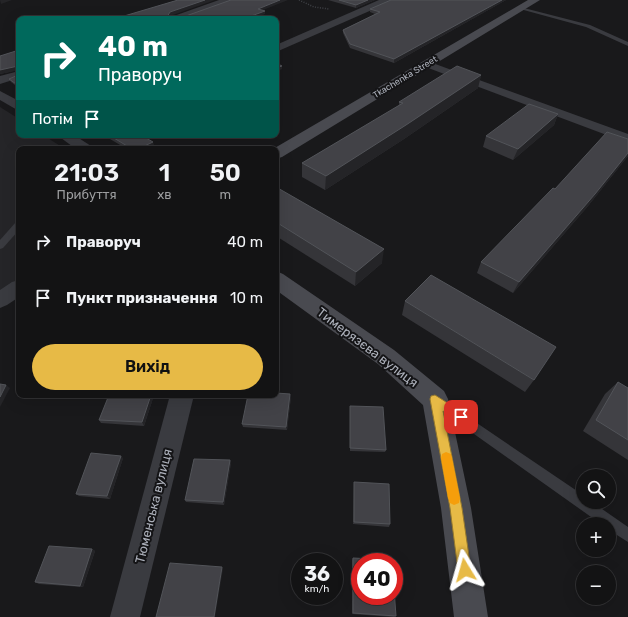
<!DOCTYPE html>
<html lang="uk">
<head>
<meta charset="utf-8">
<style>
	:root { --surface:#131314; --page:#1c1c1d; --text:#f1f3f6; --muted:#9d9ea0; --line:#323234; --accent:#e7ba46 }
	body { margin:0; font-family:Rubik,sans-serif; background:var(--page); color:var(--text); height:100vh; display:flex; flex-direction:column; font-size:15px; white-space:nowrap }
	* { box-sizing:border-box; margin:0 }
	p { font-size:13px; color:var(--muted) }
	.icon { flex:none; width:22px; height:22px; fill:none; stroke:currentColor; stroke-width:2; stroke-linecap:round; stroke-linejoin:round }
	.map { position:relative; flex:1; overflow:hidden }
	.details { position:absolute; left:16px; top:146px; width:263px; height:252px; display:flex; flex-direction:column; background:var(--surface); border-radius:8px; box-shadow:0 4px 16px #0002,0 0 0 1px var(--line) }
	.details>* { flex:none }
	.guide { position:absolute; left:16px; top:16px; width:263px; height:122px; border-radius:8px; box-shadow:0 4px 16px #0002,0 0 0 1px var(--line); background:#00695c; color:#fff; overflow:hidden }
	.fabs { position:absolute; left:576px; top:469px; display:grid; gap:8px }
	.fabs a { display:grid; place-items:center; width:40px; height:40px; border-radius:50%; background:var(--surface); box-shadow:0 4px 16px #0002,0 0 0 1px var(--line); font-size:20px }
	.speed { position:absolute; left:291px; top:553px; display:flex; gap:8px; font-size:20px; font-weight:700; text-align:center }
	.speed>* { display:grid; place-content:center; width:52px; height:52px; border-radius:50%; background:var(--surface); box-shadow:0 4px 16px #0002,0 0 0 1px var(--line); line-height:1 }
	.speed small { font-size:10px; font-weight:400 }
	.speed .limit { border:6px solid #d22; background:#fff; color:#111 }
	.pin { position:absolute; display:grid; place-items:center; width:34px; height:34px; color:#fff; margin:-17px; border-radius:8px; box-shadow:0 2px 6px #0006 }
	.me { position:absolute; width:44px; margin:-22px; rotate:352deg; stroke-linejoin:round; filter:drop-shadow(0 0 3px #0008) }
	.turn { display:flex; align-items:center; gap:14px; height:84px; padding:0 16px; font-size:18px }
	.turn .icon { width:52px; height:52px; stroke-width:2.5 }
	.turn b { display:block; font-size:28px; line-height:34px }
	.then { display:flex; align-items:center; height:38px; padding:0 16px; background:#0003; gap:8px; font-size:15px }
	.eta { display:flex; justify-content:space-evenly; align-items:center; height:68px; text-align:center }
	.eta b { font-size:24px; font-weight:600; line-height:28px }
	.action { display:flex; gap:8px; margin-top:auto; padding:8px 16px }
	.action a { flex:1; height:46px; border-radius:24px; background:var(--accent); color:#111; font-size:16px; font-weight:600; line-height:46px; text-align:center }
	ul { padding:0; list-style:none }
	li { display:flex; align-items:center; gap:12px; height:56px; padding:0 16px }
	li div { flex:1 }
	li b { display:block; font-size:15px }
	li em { font-style:normal }
	.map>svg:first-child { display:block }
</style>
</head>
<body>
<div class="map">
<svg width="628" height="617" viewBox="0 0 628 617">
	<rect width="100%" height="100%" fill="#19191b"/>
	<polygon fill="#252528" points="0,107 19,119 19,135 43,135 65,149 19,149 19,282 0,294"/>
	<g fill="none" stroke-linecap="round" stroke-linejoin="round">
		<polyline stroke="#404247" stroke-width="1.5" stroke-dasharray="1 1.5" stroke-linecap="butt" points="299,0 314,7 329,9"/>
		<g fill="#3a3b40" fill-rule="evenodd">
			<polygon points="520,7 590,25 628,42 628,46 586,27 520,9"/>
			<polygon points="19,221 19,230 3,248 0,249 0,240 16,222"/>
			<polygon points="440,398 583,495 583,502 592,502 628,527 628,542 609,530 609,524 601,524 436,407 434,403 436,399"/>
		</g>
		<g fill="#3a3b40" fill-rule="evenodd">
			<polygon points="219,0 233,0 231,2 183,19 169,19 171,17"/>
			<polygon points="379,0 392,0 390,2 276,52 276,45"/>
			<polygon points="427,61 628,134 628,143 423,66 421,64 423,62"/>
			<polygon points="19,71 19,78 0,84 0,76"/>
			<polygon points="0,91 19,101 19,111 0,100"/>
			<polygon points="57,135 74,135 91,146 93,149 76,149"/>
			<polygon points="19,280 19,297 7,305 0,308 0,290 12,282"/>
			<polygon points="170,395 194,395 140,617 110,617"/>
		</g>
		<g fill="#494a50" fill-rule="evenodd">
			<polygon points="528,0 540,0 282,157 276,159 276,149 273,149"/>
			<polygon points="276,271 283,274 394,350 444,391 448,399 471,508 488,617 454,617 441,508 423,405 378,364 276,290"/>
		</g>
	</g>
	<g fill="#353539">
		<polygon points="328,0 375,0 356,8"/>
		<polygon points="506,0 394,63 350,48 343,33 343,30 375,14 370,12 370,9"/>
		<polygon points="19,50 19,88 11,82 9,79 18,75 18,70 0,74 0,56"/>
		<polygon points="481,75 478,88 404,139 325,190 302,177 302,163 399,106 399,102"/>
		<polygon points="558,114 554,125 513,160 483,147 486,136"/>
		<polygon points="109,135 154,145 147,149 127,149 110,139"/>
		<polygon points="628,139 628,156 588,206 513,293 477,273 481,262"/>
		<polygon points="276,187 382,263 355,286 276,236"/>
		<polygon points="405,301 534,380 525,392 402,315"/>
		<polygon points="618,382 628,388 628,460 583,431 605,394"/>
		<polygon points="154,395 144,426 101,423 99,420"/>
		<polygon points="291,397 287,430 243,427 242,424"/>
		<polygon points="350,406 386,450 385,452 350,451"/>
		<polygon points="123,458 110,499 79,496 76,494"/>
		<polygon points="230,460 231,463 224,505 186,502 185,500"/>
		<polygon points="354,482 390,524 389,527 353,524"/>
		<polygon points="92,549 95,551 83,587 39,584 35,582"/>
		<polygon points="353,558 396,616 394,617 352,614 352,560"/>
	</g>
	<g fill="#242427">
		<polygon points="0,0 12,0 1,4"/>
		<polygon points="205,0 215,0 170,16 169,19 167,17 170,12"/>
		<polygon points="280,0 288,0 258,12 258,9"/>
		<polygon points="368,0 375,0 356,8 356,5"/>
		<polygon points="502,0 506,0 394,63 394,59"/>
		<polygon points="265,11 265,14 252,19 243,19"/>
		<polygon points="18,66 19,70 0,74 0,70"/>
		<polygon points="282,66 282,69 276,72 276,68"/>
		<polygon points="481,75 478,88 404,139 325,190 326,176"/>
		<polygon points="558,114 554,125 513,160 518,149"/>
		<polygon points="153,142 154,145 147,149 138,149"/>
		<polygon points="628,153 628,156 588,206 513,293 519,282"/>
		<polygon points="384,249 382,263 355,286 356,272"/>
		<polygon points="6,385 10,388 0,407 0,397"/>
		<polygon points="290,394 291,397 287,430 286,427"/>
		<polygon points="151,395 154,395 144,426 142,422"/>
		<polygon points="121,456 123,458 110,499 107,496"/>
		<polygon points="230,460 231,463 224,505 223,502"/>
		<polygon points="92,549 95,551 83,587 80,586"/>
		<polygon points="222,567 223,569 215,617 214,617"/>
	</g>
	<g fill="#424247" stroke="#525459">
		<polygon points="178,0 205,0 170,12 167,17 183,17 231,0 280,0 258,9 265,11 243,19 114,19"/>
		<polygon points="339,0 368,0 356,5"/>
		<polygon points="391,0 502,0 394,59 350,44 343,30 380,12 370,9"/>
		<polygon points="19,50 19,86 9,79 18,75 18,66 0,70 0,56"/>
		<polygon points="276,63 282,66 276,68"/>
		<polygon points="457,66 481,75 406,125 326,176 302,163 403,103 399,102"/>
		<polygon points="529,104 558,114 518,149 486,136"/>
		<polygon points="607,132 628,139 628,153 595,194 519,282 481,262 553,188 555,189"/>
		<polygon points="109,135 141,135 153,142 138,149 132,149"/>
		<polygon points="276,187 384,249 356,272 276,222"/>
		<polygon points="431,275 556,347 534,380 405,301"/>
		<polygon points="618,382 628,388 628,440 596,420"/>
		<polygon points="0,384 6,385 0,397"/>
		<polygon points="276,393 290,394 286,427 242,424 248,395 276,395"/>
		<polygon points="109,395 151,395 142,422 99,420"/>
		<polygon points="350,406 383,407 386,450 350,448"/>
		<polygon points="91,453 121,456 107,496 76,494"/>
		<polygon points="194,459 230,460 223,502 185,500"/>
		<polygon points="354,482 389,484 390,524 354,522"/>
		<polygon points="49,546 92,549 80,586 35,582"/>
		<polygon points="353,558 392,560 393,562 360,562 360,596 394,596 394,589 396,616 353,613"/>
		<polygon points="170,563 222,567 214,617 156,617"/>
	</g>
	<polygon fill="#e7ba46" stroke="#96792e" points="435,395 465,414 466,417 465,421 461,422 443,411 462,508 471,570 470,575 465,577 460,575 458,570 450,508 430,399 431,396"/>
	<polygon fill="#f59e0b" points="446,452 451,454 452,458 460,498 459,503 454,505 450,503 448,498 441,458 442,454"/>
	<g text-anchor="middle" stroke-width="4" stroke-linejoin="round" paint-order="stroke">
		<g font-size="9" fill="#acb0ba" stroke="#141416">
			<text transform="translate(405 77) rotate(-31)" y="3">Tkachenka Street</text>
		</g>
		<g font-size="13" fill="#acb0ba" stroke="#141416">
			<text transform="translate(368 347) rotate(37)" y="5">Тимерязєва вулиця</text>
			<text transform="translate(153 506) rotate(-76)" y="5">Тюменська вулиця</text>
		</g>
	</g>
</svg>
<div class="fabs">
<a><svg class="icon" aria-label="search" viewBox="0 0 24 24"><circle cx="10" cy="10" r="6"/><path d="M15 15l6 6"/></svg></a>
<a>+</a>
<a>−</a>
</div>
<div class="speed"><div>36<small>km/h</small></div><div class="limit">40</div></div>
<div class="pin" style="left:461px;top:417px;background:#d93025"><svg class="icon" aria-label="arrive" viewBox="0 0 24 24"><path d="M6 21V4h12l-3 4 3 4H6"/></svg></div>
<svg class="me" style="left:465px;top:570px" viewBox="-20 -20 40 40"><path d="M0-17L14 15 0 8-14 15z" fill="#e7ba46" stroke="#fff" stroke-width="4"/></svg>
<div class="guide">
<div class="turn"><svg class="icon" aria-label="right" viewBox="0 0 24 24"><path d="M7 20v-9h11M14 6l5 5-5 5"/></svg><div><b>40 m</b>Праворуч</div></div>
<div class="then">Потім<svg class="icon" aria-label="arrive" viewBox="0 0 24 24"><path d="M6 21V4h12l-3 4 3 4H6"/></svg></div>
</div>
<section class="details">
<div class="eta">
<div><b>21:03</b><p>Прибуття</p></div>
<div><b>1</b><p>хв</p></div>
<div><b>50</b><p>m</p></div>
</div>
<ul>
<li><svg class="icon" aria-label="right" viewBox="0 0 24 24"><path d="M7 20v-9h11M14 6l5 5-5 5"/></svg><div><b>Праворуч</b></div><em>40 m</em></li>
<li><svg class="icon" aria-label="arrive" viewBox="0 0 24 24"><path d="M6 21V4h12l-3 4 3 4H6"/></svg><div><b>Пункт призначення</b></div><em>10 m</em></li>
</ul>
<div class="action"><a>Вихід</a></div>
</section>
</div>
</body>
</html>
